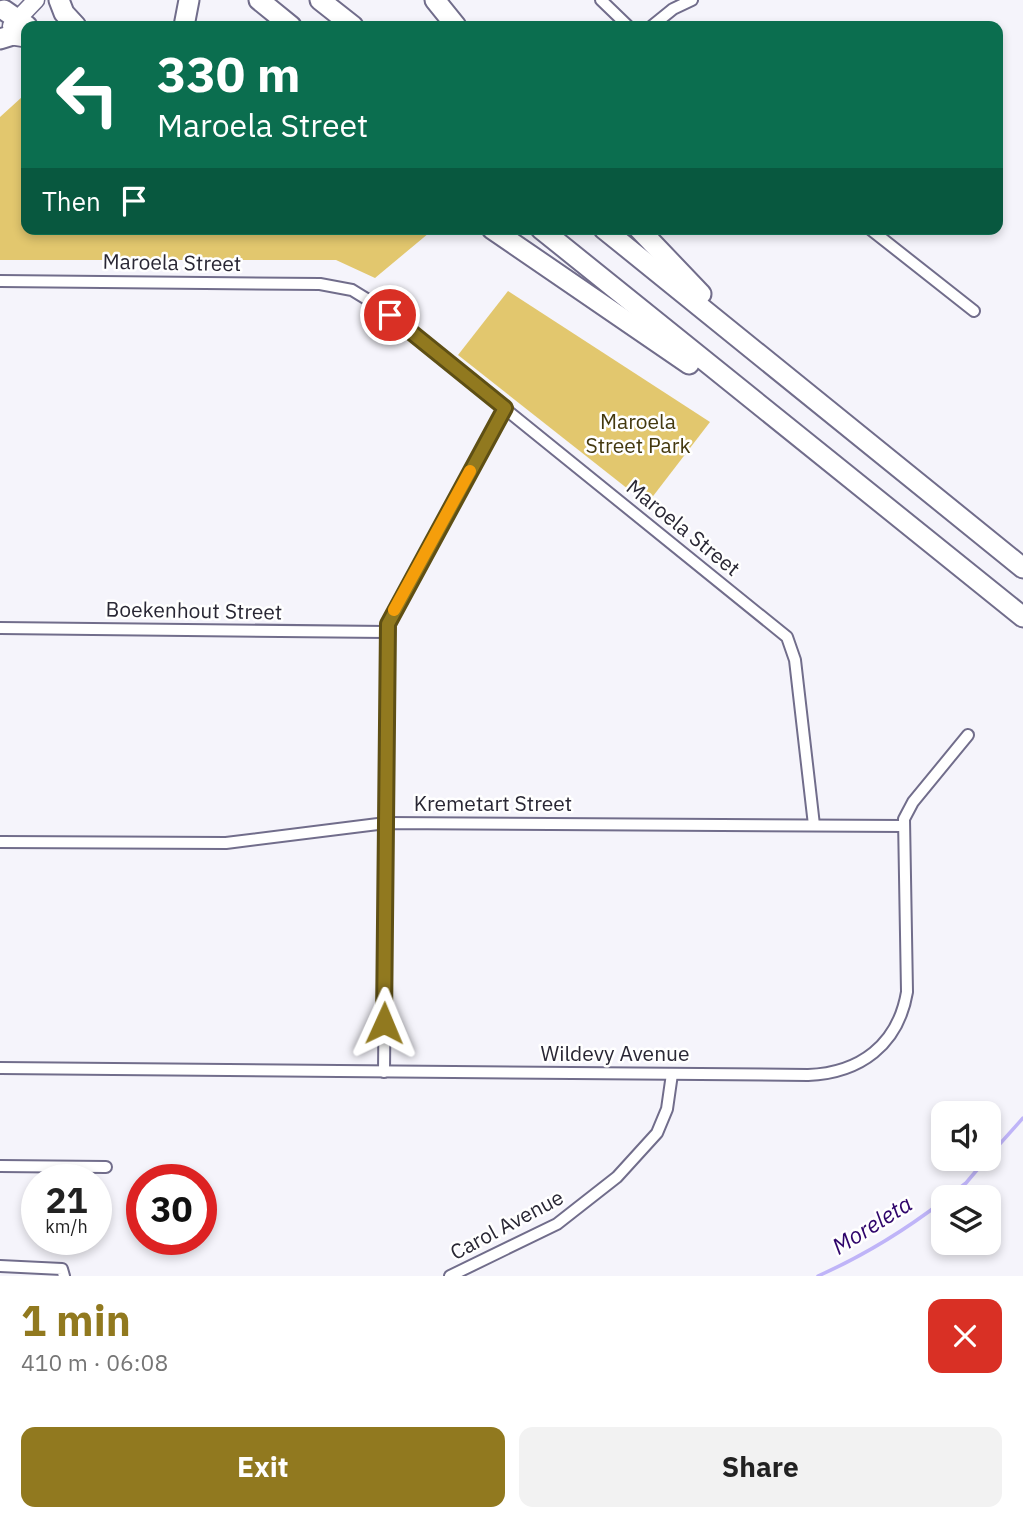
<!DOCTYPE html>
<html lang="en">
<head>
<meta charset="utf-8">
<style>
	:root { --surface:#fff; --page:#f2f2f2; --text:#222; --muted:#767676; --accent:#91791f }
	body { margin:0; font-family:"IBM Plex Sans",sans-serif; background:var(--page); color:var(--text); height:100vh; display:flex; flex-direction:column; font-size:26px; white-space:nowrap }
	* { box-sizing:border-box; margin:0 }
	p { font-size:23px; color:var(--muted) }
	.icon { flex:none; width:38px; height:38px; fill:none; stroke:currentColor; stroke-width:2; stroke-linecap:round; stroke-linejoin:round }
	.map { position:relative; height:1276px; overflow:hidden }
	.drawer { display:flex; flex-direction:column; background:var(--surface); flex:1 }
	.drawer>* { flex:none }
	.top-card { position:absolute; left:21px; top:21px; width:982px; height:214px; border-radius:14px; box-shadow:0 4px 10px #0003; background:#0b6e4f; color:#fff; overflow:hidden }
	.fabs { position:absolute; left:931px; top:1101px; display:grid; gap:14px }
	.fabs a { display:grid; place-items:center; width:70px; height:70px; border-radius:14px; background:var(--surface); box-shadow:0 4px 10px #0003; font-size:35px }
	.speed { position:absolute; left:21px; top:1164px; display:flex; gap:14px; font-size:35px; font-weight:700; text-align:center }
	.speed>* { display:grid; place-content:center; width:91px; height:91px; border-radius:50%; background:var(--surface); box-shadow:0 4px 10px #0003; line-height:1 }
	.speed small { font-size:18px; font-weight:400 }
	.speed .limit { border:10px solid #d22; background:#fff; color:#111 }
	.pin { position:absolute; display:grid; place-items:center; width:60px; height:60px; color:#fff; margin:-30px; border:4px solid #fff; border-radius:50%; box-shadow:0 2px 7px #0007 }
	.me { position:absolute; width:77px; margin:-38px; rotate:1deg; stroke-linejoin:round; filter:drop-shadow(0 0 5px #0008) }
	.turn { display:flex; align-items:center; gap:24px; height:147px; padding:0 21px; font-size:32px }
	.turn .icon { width:91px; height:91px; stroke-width:2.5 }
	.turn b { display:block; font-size:49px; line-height:60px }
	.then { display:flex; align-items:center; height:66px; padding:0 21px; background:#0003; gap:14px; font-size:26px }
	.round { display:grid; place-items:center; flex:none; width:74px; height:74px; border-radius:14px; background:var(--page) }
	.overview { display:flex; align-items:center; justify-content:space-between; height:119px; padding:0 21px }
	h1 { font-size:42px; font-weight:700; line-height:52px; color:var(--accent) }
	.primary-button { display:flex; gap:14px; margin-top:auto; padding:14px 21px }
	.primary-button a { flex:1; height:80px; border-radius:14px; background:var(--accent); color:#fff; font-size:28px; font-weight:700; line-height:80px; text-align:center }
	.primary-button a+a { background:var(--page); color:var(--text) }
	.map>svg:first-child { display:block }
</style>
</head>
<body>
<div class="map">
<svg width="1023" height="1276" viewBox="0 0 1023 1276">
	<rect width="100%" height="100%" fill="#f5f4fb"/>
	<g fill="#e2c76e">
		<polygon points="22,97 26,98 26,229 420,229 429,233 375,278 336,260 0,260 0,117"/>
		<polygon points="508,291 710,422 647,504 458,355"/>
	</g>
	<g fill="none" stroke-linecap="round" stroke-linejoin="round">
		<g stroke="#bfb4f8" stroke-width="3.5">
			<polyline points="989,1156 1023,1118"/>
			<polyline points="948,1197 966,1183 987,1158"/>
			<path d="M 818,1276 C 863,1256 904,1231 943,1201"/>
		</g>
		<defs>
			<g id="street">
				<polyline points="601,0 628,26"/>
				<polyline points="652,26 673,9 692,0"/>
				<polyline points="870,229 974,311"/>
				<polyline points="0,281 320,284 352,290 378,306 787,637 795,660 814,825"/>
				<polyline points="0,628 387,632"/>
				<polyline points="0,842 226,843 386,823 904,826"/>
				<path d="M 0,1068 L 808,1075 C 860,1073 898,1045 907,992 L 904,819 L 913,802 L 968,735"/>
				<polyline points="384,1072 388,624 505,408"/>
				<polyline points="0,1166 106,1167"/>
				<polyline points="0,1266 62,1269 64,1276"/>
				<polyline points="450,1276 557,1224 617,1177 657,1133 667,1109 672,1074"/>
			</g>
			<polyline id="secondary" points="11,26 36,0"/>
			<g id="highway">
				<polyline points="59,0 64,13 76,26"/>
				<polyline points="259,0 291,26"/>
				<polyline points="320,0 353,26"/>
				<polyline points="435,0 456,26"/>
				<polyline points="4,10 27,26"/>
				<polyline points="184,26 189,0"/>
				<polyline points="0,39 13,35 26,37"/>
				<polyline points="492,229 689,364"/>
				<polyline points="541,229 1023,617"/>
				<polyline points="604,229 1023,568"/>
				<polyline points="639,229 701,294"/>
			</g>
		</defs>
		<use href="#street" stroke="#716d8b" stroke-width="14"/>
		<use href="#secondary" stroke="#716d8b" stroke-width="19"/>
		<use href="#highway" stroke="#716d8b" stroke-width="23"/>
		<use href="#street" stroke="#fff" stroke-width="10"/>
		<use href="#secondary" stroke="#fff" stroke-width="16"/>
		<use href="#highway" stroke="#fff" stroke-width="19"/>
	</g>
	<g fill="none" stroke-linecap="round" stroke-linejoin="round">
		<defs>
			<polyline id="route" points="384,1023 388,624 505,408 390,315"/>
		</defs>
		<use href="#route" stroke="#5e4f14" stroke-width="18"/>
		<use href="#route" stroke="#91791f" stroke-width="12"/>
		<polyline stroke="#f59e0b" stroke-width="12" points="394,610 470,471"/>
	</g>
	<g text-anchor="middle" stroke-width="5" stroke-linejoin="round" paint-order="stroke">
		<g font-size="21" fill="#292734" stroke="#fff">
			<text transform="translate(172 263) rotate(1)" y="7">Maroela Street</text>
			<text transform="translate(683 528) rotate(39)" y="7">Maroela Street</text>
			<text transform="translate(194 611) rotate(1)" y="7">Boekenhout Street</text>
			<text x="493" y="811">Kremetart Street</text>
			<text x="615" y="1061">Wildevy Avenue</text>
			<text transform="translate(507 1225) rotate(-28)" y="7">Carol Avenue</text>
		</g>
		<g font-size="21" fill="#44390f" stroke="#fff">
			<text x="638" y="429">Maroela<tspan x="638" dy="24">Street Park</tspan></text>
		</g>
		<g font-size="23" font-style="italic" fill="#2f056b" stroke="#fff">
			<text transform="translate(872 1225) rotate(-32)" y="8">Moreleta</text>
		</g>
	</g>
</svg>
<div class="fabs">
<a><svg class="icon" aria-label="sound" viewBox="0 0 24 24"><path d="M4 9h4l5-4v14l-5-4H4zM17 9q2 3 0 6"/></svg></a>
<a><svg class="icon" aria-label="layers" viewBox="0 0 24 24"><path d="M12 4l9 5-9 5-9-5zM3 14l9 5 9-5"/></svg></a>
</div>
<div class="speed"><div>21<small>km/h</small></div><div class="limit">30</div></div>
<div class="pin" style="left:390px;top:315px;background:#d93025"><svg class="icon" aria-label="arrive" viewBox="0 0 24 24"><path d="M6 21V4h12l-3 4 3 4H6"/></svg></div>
<svg class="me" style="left:384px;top:1023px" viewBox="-20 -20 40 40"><path d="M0-17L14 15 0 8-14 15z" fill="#91791f" stroke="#fff" stroke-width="4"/></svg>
<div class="top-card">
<div class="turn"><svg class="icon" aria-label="left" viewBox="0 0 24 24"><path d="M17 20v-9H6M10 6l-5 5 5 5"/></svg><div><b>330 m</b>Maroela Street</div></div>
<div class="then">Then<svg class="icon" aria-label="arrive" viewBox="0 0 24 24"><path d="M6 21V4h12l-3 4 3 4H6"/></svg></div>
</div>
</div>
<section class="drawer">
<div class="overview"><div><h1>1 min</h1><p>410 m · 06:08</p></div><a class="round" style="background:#d93025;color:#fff"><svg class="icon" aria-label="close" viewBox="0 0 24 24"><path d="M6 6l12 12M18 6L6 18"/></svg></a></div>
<div class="primary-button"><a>Exit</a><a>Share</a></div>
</section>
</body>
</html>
